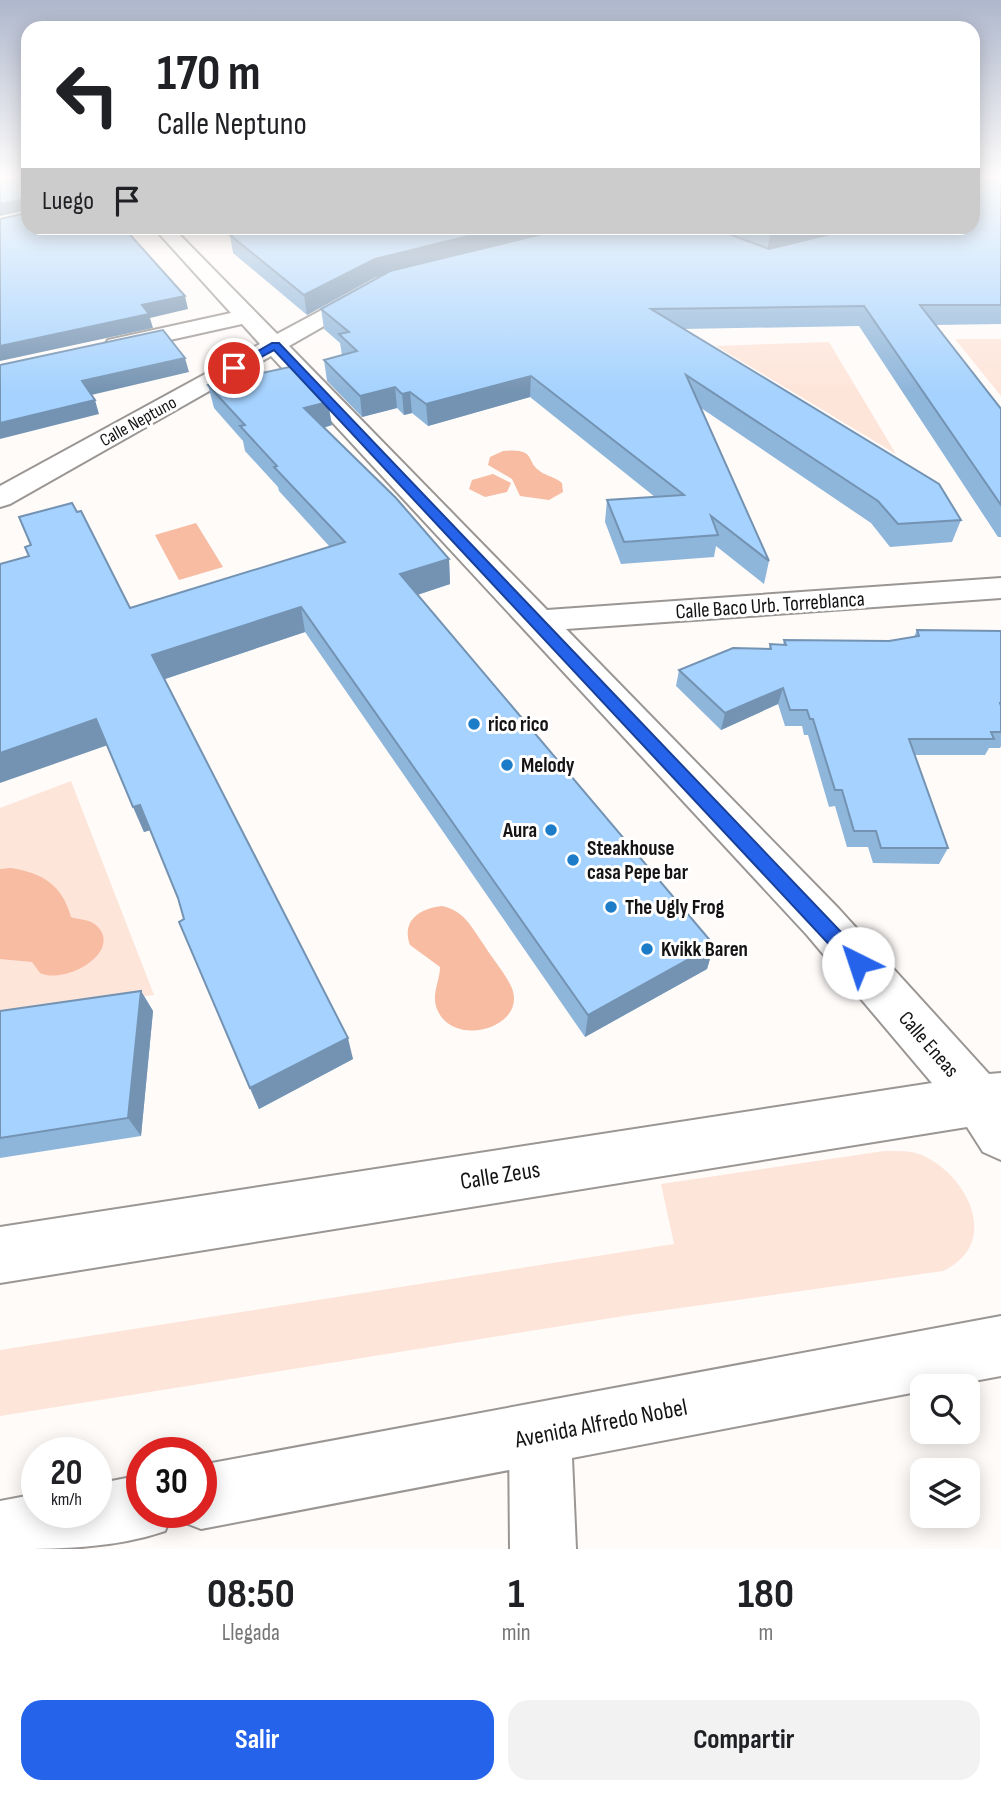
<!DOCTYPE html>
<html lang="es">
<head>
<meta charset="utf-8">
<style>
	:root { --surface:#fff; --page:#f2f2f2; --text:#202124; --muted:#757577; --accent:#2563eb }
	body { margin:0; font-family:"Sofia Sans Condensed",sans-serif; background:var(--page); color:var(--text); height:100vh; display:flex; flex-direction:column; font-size:26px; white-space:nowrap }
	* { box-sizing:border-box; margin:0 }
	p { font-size:23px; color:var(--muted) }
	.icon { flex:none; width:38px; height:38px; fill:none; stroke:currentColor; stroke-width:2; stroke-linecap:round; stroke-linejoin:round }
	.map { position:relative; height:1549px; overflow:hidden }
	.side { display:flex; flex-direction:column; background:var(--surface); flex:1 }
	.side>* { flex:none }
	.top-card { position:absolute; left:21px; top:21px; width:959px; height:214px; border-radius:21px; box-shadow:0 4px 18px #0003; background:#fff; color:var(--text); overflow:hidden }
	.controls { position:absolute; left:910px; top:1374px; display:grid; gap:14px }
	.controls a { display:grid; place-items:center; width:70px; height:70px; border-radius:14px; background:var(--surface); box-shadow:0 4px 18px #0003; font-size:35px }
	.speed { position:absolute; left:21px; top:1437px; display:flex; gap:14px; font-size:35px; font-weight:700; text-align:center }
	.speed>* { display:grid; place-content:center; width:91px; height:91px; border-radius:50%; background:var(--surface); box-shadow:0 4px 18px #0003; line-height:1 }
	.speed small { font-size:18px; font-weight:400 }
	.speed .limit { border:10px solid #d22; background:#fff; color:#111 }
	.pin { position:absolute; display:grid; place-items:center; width:60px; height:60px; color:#fff; margin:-30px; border:4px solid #fff; border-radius:50%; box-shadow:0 2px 7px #0007 }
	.me { position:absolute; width:77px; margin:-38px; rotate:319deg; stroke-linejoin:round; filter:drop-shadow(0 0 5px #0008) }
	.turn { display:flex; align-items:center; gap:24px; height:147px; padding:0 21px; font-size:32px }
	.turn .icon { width:91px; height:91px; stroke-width:2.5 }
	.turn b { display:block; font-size:49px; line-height:60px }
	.then { display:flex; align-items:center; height:66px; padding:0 21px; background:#0003; gap:14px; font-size:26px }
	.eta { display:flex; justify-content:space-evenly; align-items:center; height:119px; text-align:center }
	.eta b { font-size:42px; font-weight:700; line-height:49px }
	.cta { display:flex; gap:14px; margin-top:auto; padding:14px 21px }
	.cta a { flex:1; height:80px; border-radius:21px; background:var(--accent); color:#fff; font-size:28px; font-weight:700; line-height:80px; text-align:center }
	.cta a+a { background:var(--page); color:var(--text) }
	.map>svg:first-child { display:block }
</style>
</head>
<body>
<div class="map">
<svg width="1001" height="1549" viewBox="0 0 1001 1549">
	<rect width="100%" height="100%" fill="#fefbf9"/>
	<g fill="#fee5da">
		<polygon points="955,339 1001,339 1001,396"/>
		<polygon points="829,342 896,454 716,346"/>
		<polygon points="71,781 154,995 0,1013 0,808"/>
		<path d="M 884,1151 C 897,1151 910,1150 922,1155 C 969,1176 1001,1244 943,1271 L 630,1315 L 0,1416 L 0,1350 L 674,1244 L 661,1184 Z"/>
	</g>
	<g fill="#f7bca2">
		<path d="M 503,451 C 538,448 524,461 541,472 C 547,476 555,477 562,483 L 563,492 L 549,500 L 520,496 L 512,479 L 488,465 L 490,457 Z"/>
		<polygon points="493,474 511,483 507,492 485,497 469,489 472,480"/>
		<polygon points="196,523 223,567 179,580 155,535"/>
		<path d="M 11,868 C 43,873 62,885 71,917 C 79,920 90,919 97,926 C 123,952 66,985 40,973 L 32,962 L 0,959 L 0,869 Z"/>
		<path d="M 442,906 C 464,910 472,928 484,945 C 492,958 504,972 511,986 C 530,1027 453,1050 437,1009 C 431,994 440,981 440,967 L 410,945 C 401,921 420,908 442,906 Z"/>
	</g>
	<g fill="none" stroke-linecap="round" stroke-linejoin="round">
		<defs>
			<g id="street">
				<polygon points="154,228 173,228 277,334 361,289 375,289 379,293 375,297 289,346 547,610 1001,578 1001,598 566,629 839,909 989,1074 1001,1073 1001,1160 983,1152 967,1127 0,1283 0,1227 932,1083 807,935 271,356 10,504 0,507 0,486 260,344 242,324 116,352 108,350 105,345 108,340 231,313"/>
				<polygon points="540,1404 562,1413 571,1435 576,1549 510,1549 509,1435 518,1413"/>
			</g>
			<g id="secondary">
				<polygon points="1001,1316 1001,1376 947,1386 922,1386 922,1391 201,1529 178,1520 175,1512 201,1512 201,1465"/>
				<path d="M 142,1475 L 142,1512 L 173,1512 L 165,1531 C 112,1549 57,1549 0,1549 L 0,1501 L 37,1494 L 37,1512 L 96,1512 L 96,1484 Z"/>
			</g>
		</defs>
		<use href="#street" stroke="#9a9694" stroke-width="4"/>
		<use href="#secondary" stroke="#9a9694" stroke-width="4"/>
		<use href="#street" fill="#fff" fill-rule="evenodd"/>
		<use href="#secondary" fill="#fff" fill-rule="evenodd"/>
	</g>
	<g fill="#8eb5da">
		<polygon points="1001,177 1001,324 935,325 1001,409 1001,537 998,537 859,326 682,329 961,520 952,542 890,547 871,523 701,408 769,561 764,584 716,546 714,557 621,564 605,522 607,500 655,497 530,397 428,426 412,413 404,415 397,408 362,417 327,381 324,360 342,355 340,343 324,329 321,309 382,276 376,277 307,315 233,253 230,235 263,228 973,228"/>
		<polygon points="208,385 332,425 324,428 449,559 450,584 417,595 714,945 707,969 585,1037 305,632 165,679 353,1059 259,1109 250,1088 184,919 178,898 150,830 144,832 107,745 130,608 330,547 279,491 278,487 245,451 243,441 214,408"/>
		<polygon points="917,630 1001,631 1001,746 1000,748 989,748 985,755 915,755 948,848 939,864 873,863 868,847 847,847 835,806 829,807 808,735 804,735 802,726 785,726 778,704 721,730 676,686 679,670 769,649 770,644 783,645 784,640 889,641 914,637"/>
		<polygon points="141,991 153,1011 141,1136 0,1158 0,1011"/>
	</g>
	<g fill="#7493b2">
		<polygon points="24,199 28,210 0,216 0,204"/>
		<polygon points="501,228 571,228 376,277 307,315 304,295 375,259"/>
		<polygon points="789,228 856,228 767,250 771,232"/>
		<polygon points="185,296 188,309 150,318 153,328 0,361 0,346 142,305"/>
		<polygon points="185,358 189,372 87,396 82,381"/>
		<polygon points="531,376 530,397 428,426 426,404"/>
		<polygon points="395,387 397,408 362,417 360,396"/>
		<polygon points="410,392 412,413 404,415 402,394"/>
		<polygon points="95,400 99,414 0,439 0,423"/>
		<polygon points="328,402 332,425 307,432 304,408"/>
		<polygon points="449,559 450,584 402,600 400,574"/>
		<polygon points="301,607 305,632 162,680 152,655"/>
		<polygon points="783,688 778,704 721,730 725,713"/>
		<polygon points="96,719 108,745 0,783 0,753"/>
		<polygon points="140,805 151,830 144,832 133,807"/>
		<polygon points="714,945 707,969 585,1037 588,1015"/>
		<polygon points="141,991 153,1011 141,1136 128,1118"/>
		<polygon points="348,1038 353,1059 259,1109 250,1088"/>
	</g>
	<g fill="#a5d2fe" stroke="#7493b2" stroke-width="2">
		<polygon points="0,177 28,177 28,228 124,228 185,296 142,305 149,314 0,346 0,219 26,213 27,201 24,199 0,204"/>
		<polygon points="973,177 1001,177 1001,305 920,305 1001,409 1001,505 864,306 651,309 939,484 961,520 898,524 878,501 686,375 769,561 711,516 718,535 624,542 607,500 684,495 531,376 426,404 410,392 402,394 395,387 360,396 324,360 357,351 339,334 349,332 321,309 390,271 567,228 713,228 769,249 855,228 973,228"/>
		<polygon points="263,228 501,228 375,259 304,295 230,235"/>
		<polygon points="759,228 789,228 771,232"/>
		<polygon points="163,330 185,358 82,381 95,400 0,423 0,365"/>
		<polygon points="294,366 328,402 304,408 396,498 449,559 400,574 714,945 588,1015 301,607 152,655 348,1038 250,1088 179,922 184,919 178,898 140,805 133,807 96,719 0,753 0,564 29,556 25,547 31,545 19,517 72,503 77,512 81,511 130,608 345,542 274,467 277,466 240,426 245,425 208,385"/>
		<polygon points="917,630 1001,631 1001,703 1000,703 1001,706 1001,732 991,732 994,739 909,739 948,848 881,848 876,831 854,831 842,790 835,790 813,719 810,719 807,710 790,710 783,688 725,713 679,670 733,648 771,649 770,644 786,645 784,640 889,641 919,636"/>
		<polygon points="141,991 128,1118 0,1138 0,1011"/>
	</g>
	<linearGradient id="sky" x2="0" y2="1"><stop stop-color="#aeb7cc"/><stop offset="0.45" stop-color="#fffdfc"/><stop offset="1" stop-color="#fffdfc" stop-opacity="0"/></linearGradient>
	<rect width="1001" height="393" fill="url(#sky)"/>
	<polygon fill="#2563eb" stroke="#184099" stroke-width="2" points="272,343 279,343 865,957 868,963 865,969 852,969 274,350 237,370 229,368"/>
	<g fill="#1d7cc8" stroke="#fff" stroke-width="2.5">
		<circle cx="474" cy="724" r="7"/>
		<circle cx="507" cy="765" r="7"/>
		<circle cx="551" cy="830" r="7"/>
		<circle cx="573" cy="860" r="7"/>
		<circle cx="611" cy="907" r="7"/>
		<circle cx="647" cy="949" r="7"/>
	</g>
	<g text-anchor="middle" stroke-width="6" stroke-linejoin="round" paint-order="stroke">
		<g font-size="18" fill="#151313" stroke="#fff">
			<text transform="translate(138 421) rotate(-29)" y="6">Calle Neptuno</text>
		</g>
		<g font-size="21" fill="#151313" stroke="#fff">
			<text transform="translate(770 605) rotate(-4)" y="7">Calle Baco Urb. Torreblanca</text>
			<text transform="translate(929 1044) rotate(49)" y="7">Calle Eneas</text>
		</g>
		<g font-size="21" font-weight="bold" fill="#151313" stroke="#fff" text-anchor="start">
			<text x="488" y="731">rico rico</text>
			<text x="521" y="772">Melody</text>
			<text x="537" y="837" text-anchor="end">Aura</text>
			<text x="587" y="855">Steakhouse<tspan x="587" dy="24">casa Pepe bar</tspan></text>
			<text x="625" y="914">The Ugly Frog</text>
			<text x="661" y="956">Kvikk Baren</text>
		</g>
		<g font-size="24" fill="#151313" stroke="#fff">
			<text transform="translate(500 1175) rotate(-9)" y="8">Calle Zeus</text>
			<text transform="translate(601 1423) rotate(-11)" y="8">Avenida Alfredo Nobel</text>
		</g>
	</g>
</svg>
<div class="controls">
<a><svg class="icon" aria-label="search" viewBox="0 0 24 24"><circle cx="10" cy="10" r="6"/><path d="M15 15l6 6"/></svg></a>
<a><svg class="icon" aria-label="layers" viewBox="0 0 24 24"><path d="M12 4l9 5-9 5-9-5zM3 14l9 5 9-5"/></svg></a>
</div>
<div class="speed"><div>20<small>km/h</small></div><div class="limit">30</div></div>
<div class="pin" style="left:234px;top:368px;background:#d93025"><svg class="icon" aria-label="arrive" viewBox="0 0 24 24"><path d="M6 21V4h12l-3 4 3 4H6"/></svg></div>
<svg class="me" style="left:858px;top:963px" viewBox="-20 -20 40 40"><circle r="19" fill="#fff"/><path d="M0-13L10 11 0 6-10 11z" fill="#2563eb"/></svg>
<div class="top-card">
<div class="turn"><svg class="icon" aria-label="left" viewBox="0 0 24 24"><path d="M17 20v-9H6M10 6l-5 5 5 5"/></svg><div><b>170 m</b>Calle Neptuno</div></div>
<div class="then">Luego<svg class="icon" aria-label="arrive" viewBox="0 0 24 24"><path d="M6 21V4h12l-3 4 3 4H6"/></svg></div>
</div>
</div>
<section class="side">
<div class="eta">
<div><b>08:50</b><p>Llegada</p></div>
<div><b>1</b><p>min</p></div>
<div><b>180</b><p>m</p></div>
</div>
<div class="cta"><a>Salir</a><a>Compartir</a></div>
</section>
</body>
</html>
